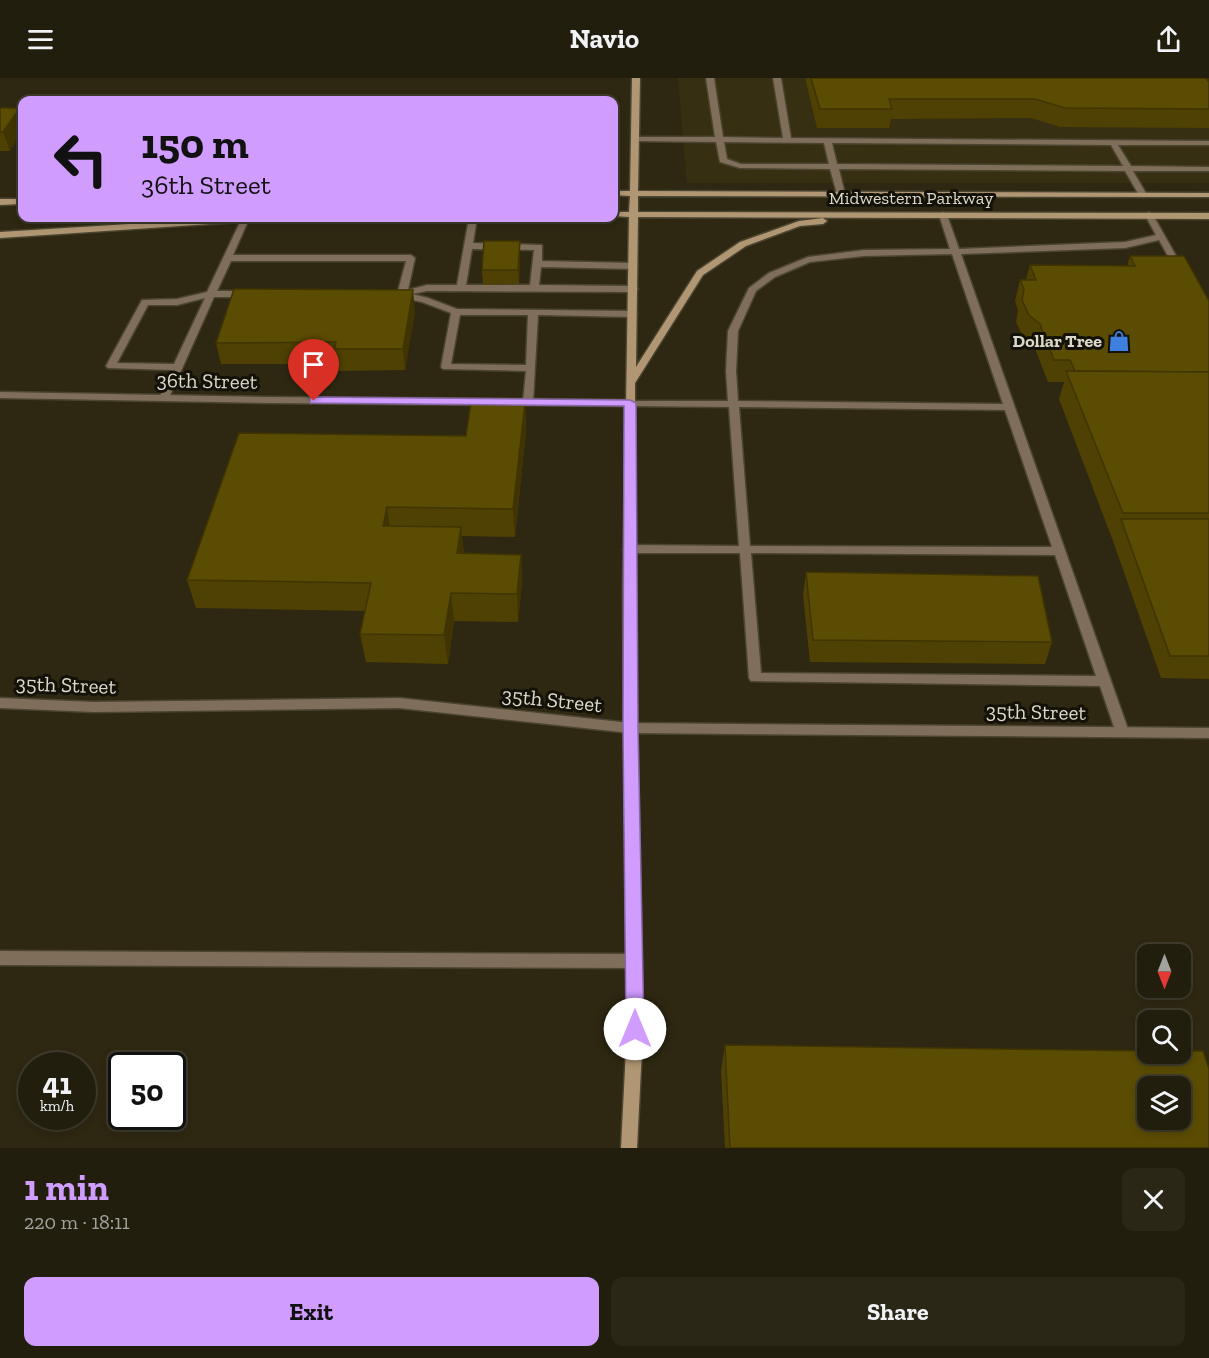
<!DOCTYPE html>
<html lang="en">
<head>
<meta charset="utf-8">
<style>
	:root { --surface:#221e0e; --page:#2a2717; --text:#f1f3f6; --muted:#a2a29e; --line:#3f3c2e; --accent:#d09dff }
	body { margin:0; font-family:"Zilla Slab",serif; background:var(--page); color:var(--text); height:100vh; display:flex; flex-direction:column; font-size:22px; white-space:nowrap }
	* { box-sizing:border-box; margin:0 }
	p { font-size:20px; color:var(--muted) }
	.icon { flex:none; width:33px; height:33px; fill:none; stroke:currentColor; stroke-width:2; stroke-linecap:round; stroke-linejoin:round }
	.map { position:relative; height:1070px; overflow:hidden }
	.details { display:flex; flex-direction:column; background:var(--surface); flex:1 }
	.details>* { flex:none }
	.guide { position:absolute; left:18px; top:18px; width:600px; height:126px; border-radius:12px; box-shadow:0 3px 9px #0003,0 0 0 2px var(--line); background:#d09dff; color:#111; overflow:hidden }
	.needle { width:39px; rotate:180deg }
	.controls { position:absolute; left:1137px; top:866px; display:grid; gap:12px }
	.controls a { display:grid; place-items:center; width:54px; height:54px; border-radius:12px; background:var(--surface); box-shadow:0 3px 9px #0003,0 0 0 2px var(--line); font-size:30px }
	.speed { position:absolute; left:18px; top:974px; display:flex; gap:12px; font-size:30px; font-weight:700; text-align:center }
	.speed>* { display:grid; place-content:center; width:78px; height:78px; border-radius:50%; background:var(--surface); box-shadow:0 3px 9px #0003,0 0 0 2px var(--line); line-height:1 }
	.speed small { font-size:15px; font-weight:400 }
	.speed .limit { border:3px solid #111; border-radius:9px; background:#fff; color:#111 }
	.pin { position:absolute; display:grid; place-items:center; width:51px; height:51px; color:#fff; margin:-62px -26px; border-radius:50% 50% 50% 0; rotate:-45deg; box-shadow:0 0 6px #0007 }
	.pin .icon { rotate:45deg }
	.me { position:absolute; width:66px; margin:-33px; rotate:0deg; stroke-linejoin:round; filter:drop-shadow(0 0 4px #0008) }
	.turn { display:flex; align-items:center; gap:21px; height:126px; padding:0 24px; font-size:27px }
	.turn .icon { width:78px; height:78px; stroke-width:2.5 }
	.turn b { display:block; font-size:42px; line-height:51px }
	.round { display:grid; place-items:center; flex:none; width:63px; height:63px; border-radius:12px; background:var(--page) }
	.headline { display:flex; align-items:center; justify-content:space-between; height:102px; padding:0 24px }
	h1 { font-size:36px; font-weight:800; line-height:45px; color:var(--accent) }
	.primary-button { display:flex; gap:12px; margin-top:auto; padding:12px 24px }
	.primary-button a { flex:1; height:69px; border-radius:12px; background:var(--accent); color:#111; font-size:24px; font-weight:800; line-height:69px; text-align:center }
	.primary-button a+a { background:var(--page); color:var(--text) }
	header { display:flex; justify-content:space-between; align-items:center; height:78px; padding:0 24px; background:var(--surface); font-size:27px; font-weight:800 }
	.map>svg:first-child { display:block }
</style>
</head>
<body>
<header><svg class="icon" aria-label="menu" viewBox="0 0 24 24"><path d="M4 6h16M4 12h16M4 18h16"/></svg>Navio<svg class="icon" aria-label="share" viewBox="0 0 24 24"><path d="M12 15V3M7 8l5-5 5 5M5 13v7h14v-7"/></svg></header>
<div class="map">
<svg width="1209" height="1070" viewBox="0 0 1209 1070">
	<rect width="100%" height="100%" fill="#2e2812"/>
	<polygon fill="#372f12" points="678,0 1209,0 1209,105 687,105"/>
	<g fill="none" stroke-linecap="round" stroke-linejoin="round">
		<defs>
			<g id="lane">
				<path d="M 706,0 L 714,0 L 723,59 L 783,60 L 773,0 L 781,0 L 791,60 L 1209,63 L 1209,67 L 1118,67 L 1131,88 L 1209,89 L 1209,93 L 1133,93 L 1147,117 L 1143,119 L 1139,117 L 1125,93 L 839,91 L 845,116 L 841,118 L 837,116 L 830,91 L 740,90 L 720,84 L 716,64 L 633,63 L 632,61 L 636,59 L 715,59 ZM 724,64 L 824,65 L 829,86 L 741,86 L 727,81 ZM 832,65 L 1111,67 L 1123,88 L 837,86 Z"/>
				<path d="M 943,134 L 947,137 L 959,171 L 1125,164 L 1156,157 L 1145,137 L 1149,134 L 1153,137 L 1184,192 L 1183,194 L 1177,194 L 1159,162 L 1125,170 L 961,176 L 1129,654 L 1127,658 L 1117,658 L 1100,608 L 751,603 L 749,600 L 740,475 L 629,475 L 623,471 L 629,467 L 739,468 L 729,329 L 630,328 L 625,325 L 626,323 L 728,323 L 726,293 L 728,253 L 749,210 L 769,195 L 808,179 L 864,172 L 950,171 L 939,137 ZM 952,176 L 1003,326 L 738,323 L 736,293 L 738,253 L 756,213 L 775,199 L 810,184 L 864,178 ZM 739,329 L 1005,332 L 1052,469 L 750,468 ZM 751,475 L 1055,477 L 1096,598 L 761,595 Z"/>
				<path d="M 242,140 L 249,141 L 233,177 L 411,177 L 415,180 L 408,212 L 427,207 L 457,207 L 469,140 L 477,140 L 473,165 L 542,167 L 542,183 L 633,185 L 637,188 L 633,191 L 541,189 L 539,207 L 633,208 L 638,211 L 633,214 L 427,213 L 412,216 L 428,220 L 457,231 L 632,233 L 637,236 L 632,239 L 538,237 L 533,324 L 528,327 L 523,324 L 526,293 L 443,291 L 441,289 L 451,235 L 422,224 L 394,218 L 394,214 L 398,213 L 406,183 L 231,183 L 217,213 L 248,213 L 253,216 L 248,219 L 214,219 L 168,322 L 164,323 L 159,320 L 172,292 L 108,290 L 106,288 L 142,222 L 177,221 L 207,214 ZM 472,171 L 534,172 L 530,207 L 466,207 ZM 205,220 L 174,286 L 117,285 L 148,227 L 177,227 ZM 460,237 L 528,237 L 526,287 L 451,286 Z"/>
				<polygon points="0,873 634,876 639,878 642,883 639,888 634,890 0,887"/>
			</g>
			<g id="street">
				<polygon points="0,314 267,319 630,322 635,325 630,328 267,325 0,320"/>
				<polygon points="0,620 94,624 399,620 630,645 1209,650 1209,660 630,655 399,630 94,634 0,630"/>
			</g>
			<g id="secondary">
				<polygon points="632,0 640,0 638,113 1209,115 1209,119 638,118 638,134 1209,135 1209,141 638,139 636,289 697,193 740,164 799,143 823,140 827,143 823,146 800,148 746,168 703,197 635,305 635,516 643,951 637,1070 621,1070 627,951 623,516 629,139 614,138 614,134 629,134 630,118 614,117 614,113 630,113"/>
				<polygon points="0,121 22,121 22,126 0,127"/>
				<polygon points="226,140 261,140 257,143 0,160 0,154"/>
			</g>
		</defs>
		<use href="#lane" stroke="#4a4430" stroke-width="3"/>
		<use href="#street" stroke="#4a4430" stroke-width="3"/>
		<use href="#secondary" stroke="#4a4430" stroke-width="3"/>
		<use href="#lane" fill="#7f6e59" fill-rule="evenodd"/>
		<use href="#street" fill="#7f6e59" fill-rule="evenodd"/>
		<use href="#secondary" fill="#b19673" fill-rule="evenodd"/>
	</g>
	<g fill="#4e4103">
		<polygon points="806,0 1206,0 1209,4 1209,50 1060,49 1031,40 891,41 889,50 817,50 806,4"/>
		<polygon points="0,30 10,73 0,73"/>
		<polygon points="520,163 520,177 519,206 483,207 482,192"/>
		<polygon points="1130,178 1209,223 1209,601 1161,600 1113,463 1059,321 1064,304 1048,304 1034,268 1023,259 1016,244 1018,232 1015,223 1020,202 1026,202 1030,187 1127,188"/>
		<polygon points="415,233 405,292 338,293 336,286 221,286 216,265"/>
		<polygon points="525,325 526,353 515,459 462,458 464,475 521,477 522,505 518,544 454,543 448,586 366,584 360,556 365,533 196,530 187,502 466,358"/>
		<polygon points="806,494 1052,564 1045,586 810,584 803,517"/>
		<polygon points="725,967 1209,1070 725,1070 721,992"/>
	</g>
	<g fill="#403502">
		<polygon points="20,30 22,39 22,54 10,73 3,54"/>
		<polygon points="520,163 520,177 519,206 518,192"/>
		<polygon points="413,212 415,233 405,292 403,271"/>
		<polygon points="525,325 526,353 515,459 513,431"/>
		<polygon points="387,429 391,457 383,448"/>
		<polygon points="461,449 464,477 457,475"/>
		<polygon points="521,477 522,505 518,544 517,516"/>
		<polygon points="451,515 454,543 448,586 444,557"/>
	</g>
	<g fill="#5b4c03" stroke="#403502" stroke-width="1.5" fill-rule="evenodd">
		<polygon points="811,0 1206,0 1209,4 1209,31 1065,30 1035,21 889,21 892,31 820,31"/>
		<polygon points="0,30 20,30 3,54 0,54"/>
		<polygon points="484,163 520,163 518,192 482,192"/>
		<polygon points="1130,178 1184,178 1209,223 1209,294 1075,293 1070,282 1054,282 1040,246 1029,237 1022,222 1024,211 1020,202 1036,202 1030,187 1135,188"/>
		<polygon points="234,211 413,212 403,271 334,271 336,264 216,265"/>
		<polygon points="1066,293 1209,294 1209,435 1123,435"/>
		<polygon points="471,324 525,325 513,431 387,429 383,448 461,449 457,475 521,477 517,516 451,515 444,557 360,556 371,505 187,502 239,355 466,358"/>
		<polygon points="1121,441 1209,441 1209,578 1170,578"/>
		<polygon points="806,494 1038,498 1052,564 813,562"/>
		<path d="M 725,967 L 1148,973 L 1148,975 L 1180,975 L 1180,973 L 1203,973 L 1209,991 L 1209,1070 L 730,1070 ZM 1148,1008 L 1180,1008 L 1180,1041 L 1148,1041 Z"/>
	</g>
	<polygon fill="#d09dff" stroke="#8766a6" stroke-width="1.5" points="314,319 630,322 636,325 638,650 644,951 641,957 635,959 628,957 626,951 623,650 624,328 310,325 310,320"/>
	<defs>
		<symbol id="shop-bare" viewBox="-9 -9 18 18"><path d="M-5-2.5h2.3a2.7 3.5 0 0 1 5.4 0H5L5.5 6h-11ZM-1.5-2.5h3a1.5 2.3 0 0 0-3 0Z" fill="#3f7fe0" stroke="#131108" stroke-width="2.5" paint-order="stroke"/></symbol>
	</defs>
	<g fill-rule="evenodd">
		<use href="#shop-bare" x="1104" y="248" width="30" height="30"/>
	</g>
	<g text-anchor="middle" stroke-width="6" stroke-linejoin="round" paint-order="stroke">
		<g font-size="18" fill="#dcd8cb" stroke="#131108">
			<text x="911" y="126">Midwestern Parkway</text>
		</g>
		<g font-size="18" font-weight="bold" fill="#dcd8cb" stroke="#131108" text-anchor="end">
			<text x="1102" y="269">Dollar Tree</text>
		</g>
		<g font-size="21" fill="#dcd8cb" stroke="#131108">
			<text transform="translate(207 303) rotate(1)" y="7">36th Street</text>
			<text transform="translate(66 607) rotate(2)" y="7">35th Street</text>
			<text transform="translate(552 622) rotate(6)" y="7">35th Street</text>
			<text transform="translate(1036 634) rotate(1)" y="7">35th Street</text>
		</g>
	</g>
</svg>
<div class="controls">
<a><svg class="needle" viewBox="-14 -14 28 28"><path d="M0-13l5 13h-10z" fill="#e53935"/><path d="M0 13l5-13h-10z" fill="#a2a29e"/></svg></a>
<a><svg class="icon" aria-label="search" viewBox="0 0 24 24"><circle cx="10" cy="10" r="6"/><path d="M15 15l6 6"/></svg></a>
<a><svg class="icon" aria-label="layers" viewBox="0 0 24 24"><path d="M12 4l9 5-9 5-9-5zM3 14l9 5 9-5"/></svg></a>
</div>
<div class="speed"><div>41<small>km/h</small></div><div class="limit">50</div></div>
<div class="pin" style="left:314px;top:323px;background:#d93025"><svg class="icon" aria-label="arrive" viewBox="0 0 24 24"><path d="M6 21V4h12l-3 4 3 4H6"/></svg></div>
<svg class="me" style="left:635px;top:951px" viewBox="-20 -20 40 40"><circle r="19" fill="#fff"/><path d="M0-13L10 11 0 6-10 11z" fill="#d09dff"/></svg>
<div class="guide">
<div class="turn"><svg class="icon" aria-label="left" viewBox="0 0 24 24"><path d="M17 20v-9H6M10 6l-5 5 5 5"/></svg><div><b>150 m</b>36th Street</div></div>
</div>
</div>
<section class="details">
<div class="headline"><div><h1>1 min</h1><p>220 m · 18:11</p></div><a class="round"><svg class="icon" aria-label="close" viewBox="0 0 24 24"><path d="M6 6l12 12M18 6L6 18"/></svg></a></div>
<div class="primary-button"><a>Exit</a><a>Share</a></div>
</section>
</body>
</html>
